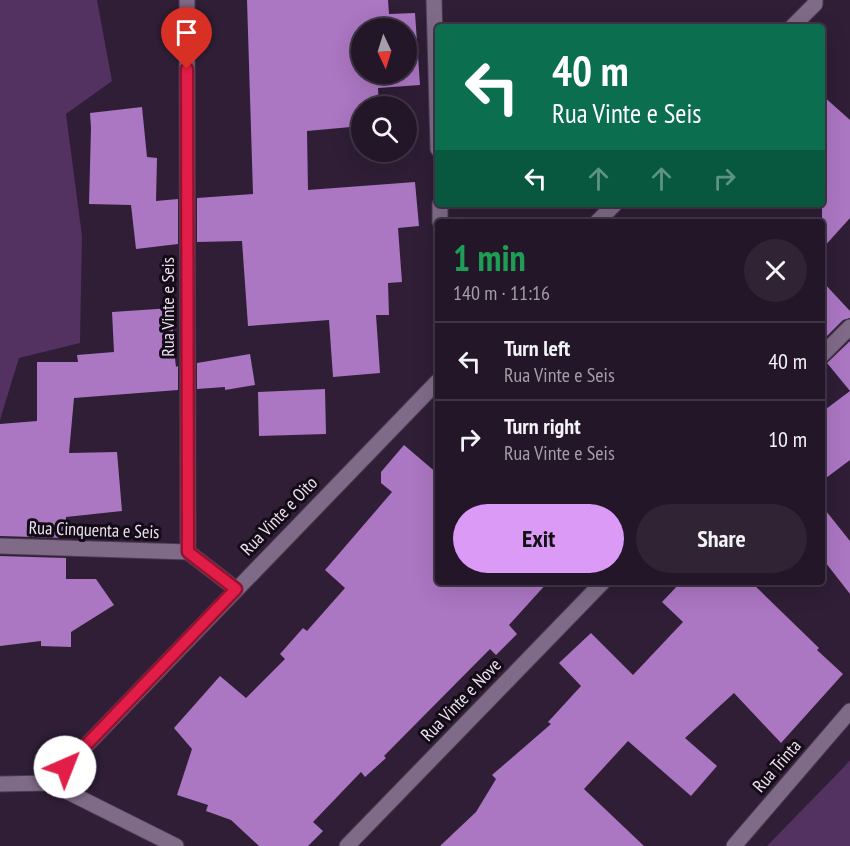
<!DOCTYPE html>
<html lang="en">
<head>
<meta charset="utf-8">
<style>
	:root { --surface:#231628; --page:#2f2334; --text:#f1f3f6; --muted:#a39fa8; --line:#403545; --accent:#da9af6 }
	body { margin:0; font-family:"PT Sans Narrow",sans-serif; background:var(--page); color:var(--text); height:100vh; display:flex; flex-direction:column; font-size:22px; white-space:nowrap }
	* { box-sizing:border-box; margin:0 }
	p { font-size:20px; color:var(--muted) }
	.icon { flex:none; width:33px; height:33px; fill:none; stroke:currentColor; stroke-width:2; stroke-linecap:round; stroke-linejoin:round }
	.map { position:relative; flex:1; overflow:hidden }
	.panel { position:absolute; left:435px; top:219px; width:390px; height:366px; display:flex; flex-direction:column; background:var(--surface); border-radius:6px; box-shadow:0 6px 24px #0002,0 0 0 2px var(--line) }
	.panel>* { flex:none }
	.banner { position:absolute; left:435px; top:24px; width:390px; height:183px; border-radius:6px; box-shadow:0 6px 24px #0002,0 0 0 2px var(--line); background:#0b6e4f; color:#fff; overflow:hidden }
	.needle { width:39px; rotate:176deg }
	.tools { position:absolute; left:351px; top:18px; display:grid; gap:12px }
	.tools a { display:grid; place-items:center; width:66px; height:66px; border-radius:50%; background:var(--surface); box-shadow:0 6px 24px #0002,0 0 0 2px var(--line); font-size:30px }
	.pin { position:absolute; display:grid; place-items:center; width:51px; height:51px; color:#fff; margin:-62px -26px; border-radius:50% 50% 50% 0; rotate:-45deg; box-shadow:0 0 6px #0007 }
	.pin .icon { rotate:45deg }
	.me { position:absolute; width:66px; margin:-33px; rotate:44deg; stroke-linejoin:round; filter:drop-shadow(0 0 4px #0008) }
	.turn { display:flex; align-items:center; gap:21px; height:126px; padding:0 18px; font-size:27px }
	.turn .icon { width:78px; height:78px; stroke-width:2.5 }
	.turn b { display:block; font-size:42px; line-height:51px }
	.lanes { display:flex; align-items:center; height:57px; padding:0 18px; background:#0003; justify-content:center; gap:30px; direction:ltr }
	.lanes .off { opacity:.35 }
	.round { display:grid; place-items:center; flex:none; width:63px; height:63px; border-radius:32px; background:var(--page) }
	.headline { display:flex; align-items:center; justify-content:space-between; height:102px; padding:0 18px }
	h1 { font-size:36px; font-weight:700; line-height:45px; color:#1e9e55 }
	.primary-button { display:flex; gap:12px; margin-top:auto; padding:12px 18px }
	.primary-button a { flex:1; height:69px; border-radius:36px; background:var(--accent); color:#111; font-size:24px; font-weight:700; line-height:69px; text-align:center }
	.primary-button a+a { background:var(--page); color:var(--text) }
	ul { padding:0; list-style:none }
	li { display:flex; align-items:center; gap:18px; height:78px; padding:0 18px; border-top:2px solid var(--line) }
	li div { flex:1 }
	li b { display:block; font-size:22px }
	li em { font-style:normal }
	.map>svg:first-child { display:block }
</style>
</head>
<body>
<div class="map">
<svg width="850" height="846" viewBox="0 0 850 846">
	<rect width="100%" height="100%" fill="#2f1e36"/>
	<g fill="#533161">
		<polygon points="0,0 97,0 112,81 66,114 82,236 80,343 19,358 0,420"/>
		<polygon points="850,760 850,846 767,846 843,768"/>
	</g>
	<g fill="#ab76c2" fill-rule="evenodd">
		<path d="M 247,0 L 388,0 L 389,14 L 415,13 L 420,85 L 378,88 L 379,106 L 362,106 L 362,126 L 307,131 L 308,190 L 415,182 L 419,226 L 398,228 L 402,282 L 388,283 L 389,315 L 376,315 L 380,373 L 333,377 L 329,320 L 248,326 L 242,241 L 197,242 L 197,198 L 253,194 ZM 362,28 L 406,28 L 406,74 L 362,74 Z"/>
		<polygon points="822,95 850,120 850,218 822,249"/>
		<polygon points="142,107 147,157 157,158 156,201 178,199 178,244 136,249 131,205 89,204 91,128 90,113"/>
		<polygon points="822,281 850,311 850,318 843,320 822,341"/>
		<polygon points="172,308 174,350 176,367 178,366 178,390 74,398 69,453 117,452 122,511 66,517 66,538 0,536 0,424 37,421 37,362 78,362 77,355 114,352 112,312"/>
		<polygon points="850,341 850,460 822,481 822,412 850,391 827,363"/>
		<polygon points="250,354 255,385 225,390 225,387 197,389 197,363"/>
		<polygon points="325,389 326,434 259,436 258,392"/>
		<polygon points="404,445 438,474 438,582 548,582 509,625 517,634 496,655 490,649 384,756 386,758 365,777 361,772 313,822 323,831 308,846 259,846 231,820 206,811 208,805 177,795 192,749 174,728 220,676 246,698 285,659 280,654 303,628 307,631 345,588 325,570 392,492 381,483 381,472"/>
		<polygon points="822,506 850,541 850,594 822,558"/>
		<polygon points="0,556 66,558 66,579 96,579 114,605 71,632 71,647 41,646 41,641 0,646"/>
		<polygon points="681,582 751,582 819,648 817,650 843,674 781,743 734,693 685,738 717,766 691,796 628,741 584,789 644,846 440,846 476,812 496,779 492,775 551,724 548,722 581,686 559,663 591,633 633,675 683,622 662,602"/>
	</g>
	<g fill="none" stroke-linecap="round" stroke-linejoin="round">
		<defs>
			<g id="street">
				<polyline points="187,0 188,552 236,589"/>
				<polyline points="434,0 438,149"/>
				<polyline points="792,27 815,4 815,0"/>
				<polyline points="440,204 440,222"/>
				<polyline points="597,222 615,204"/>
				<polyline points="822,355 850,327"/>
				<polyline points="0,546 188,552"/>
				<polyline points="50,783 438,381"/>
				<polyline points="0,784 50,783 176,846"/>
				<polyline points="347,846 603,582"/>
				<polyline points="734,846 850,711"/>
			</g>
		</defs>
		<use href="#street" stroke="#4a3b50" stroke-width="17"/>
		<use href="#street" stroke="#7f6b88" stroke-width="15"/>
	</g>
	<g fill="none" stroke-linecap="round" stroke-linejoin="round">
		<defs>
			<polyline id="route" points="65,767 236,589 188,552 187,69"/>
		</defs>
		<use href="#route" stroke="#92132f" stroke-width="15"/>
		<use href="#route" stroke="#e11d48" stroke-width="10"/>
	</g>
	<g text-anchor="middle" stroke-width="6" stroke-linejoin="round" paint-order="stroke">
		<g font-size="18" fill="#ece1f1" stroke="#130c16">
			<text transform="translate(168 307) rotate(-90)" y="6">Rua Vinte e Seis</text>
			<text transform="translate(279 516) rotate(-46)" y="6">Rua Vinte e Oito</text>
			<text transform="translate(94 530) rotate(2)" y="6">Rua Cinquenta e Seis</text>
			<text transform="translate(461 700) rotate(-46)" y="6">Rua Vinte e Nove</text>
			<text transform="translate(777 766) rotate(-49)" y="6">Rua Trinta</text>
		</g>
	</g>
</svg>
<div class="tools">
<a><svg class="needle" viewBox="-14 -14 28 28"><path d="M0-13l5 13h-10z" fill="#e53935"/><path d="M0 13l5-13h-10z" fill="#a39fa8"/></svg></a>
<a><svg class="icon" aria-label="search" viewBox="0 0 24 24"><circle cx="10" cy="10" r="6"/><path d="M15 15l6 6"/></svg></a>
</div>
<div class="pin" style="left:187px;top:69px;background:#d93025"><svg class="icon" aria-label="arrive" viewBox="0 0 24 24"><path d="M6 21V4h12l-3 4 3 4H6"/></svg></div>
<svg class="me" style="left:65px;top:767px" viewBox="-20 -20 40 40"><circle r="19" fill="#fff"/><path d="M0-13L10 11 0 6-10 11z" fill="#e11d48"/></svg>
<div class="banner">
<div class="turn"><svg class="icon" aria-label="left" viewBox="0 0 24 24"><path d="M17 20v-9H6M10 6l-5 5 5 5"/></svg><div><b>40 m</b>Rua Vinte e Seis</div></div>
<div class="lanes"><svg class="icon" aria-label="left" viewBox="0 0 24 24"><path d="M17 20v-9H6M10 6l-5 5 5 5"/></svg><svg class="icon off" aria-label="ahead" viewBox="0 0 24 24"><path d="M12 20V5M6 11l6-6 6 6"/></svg><svg class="icon off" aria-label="ahead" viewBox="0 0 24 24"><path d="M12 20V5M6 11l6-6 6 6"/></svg><svg class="icon off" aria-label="right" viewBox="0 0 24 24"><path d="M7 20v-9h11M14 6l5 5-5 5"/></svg></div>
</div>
<section class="panel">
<div class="headline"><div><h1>1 min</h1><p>140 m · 11:16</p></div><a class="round"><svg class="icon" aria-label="close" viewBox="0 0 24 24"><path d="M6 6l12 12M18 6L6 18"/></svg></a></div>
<ul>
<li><svg class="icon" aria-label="left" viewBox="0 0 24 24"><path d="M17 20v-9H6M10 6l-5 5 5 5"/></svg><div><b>Turn left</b><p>Rua Vinte e Seis</p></div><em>40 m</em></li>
<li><svg class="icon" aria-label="right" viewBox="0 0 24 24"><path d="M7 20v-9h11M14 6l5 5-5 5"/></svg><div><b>Turn right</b><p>Rua Vinte e Seis</p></div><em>10 m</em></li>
</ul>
<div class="primary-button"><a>Exit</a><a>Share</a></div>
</section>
</div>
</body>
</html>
